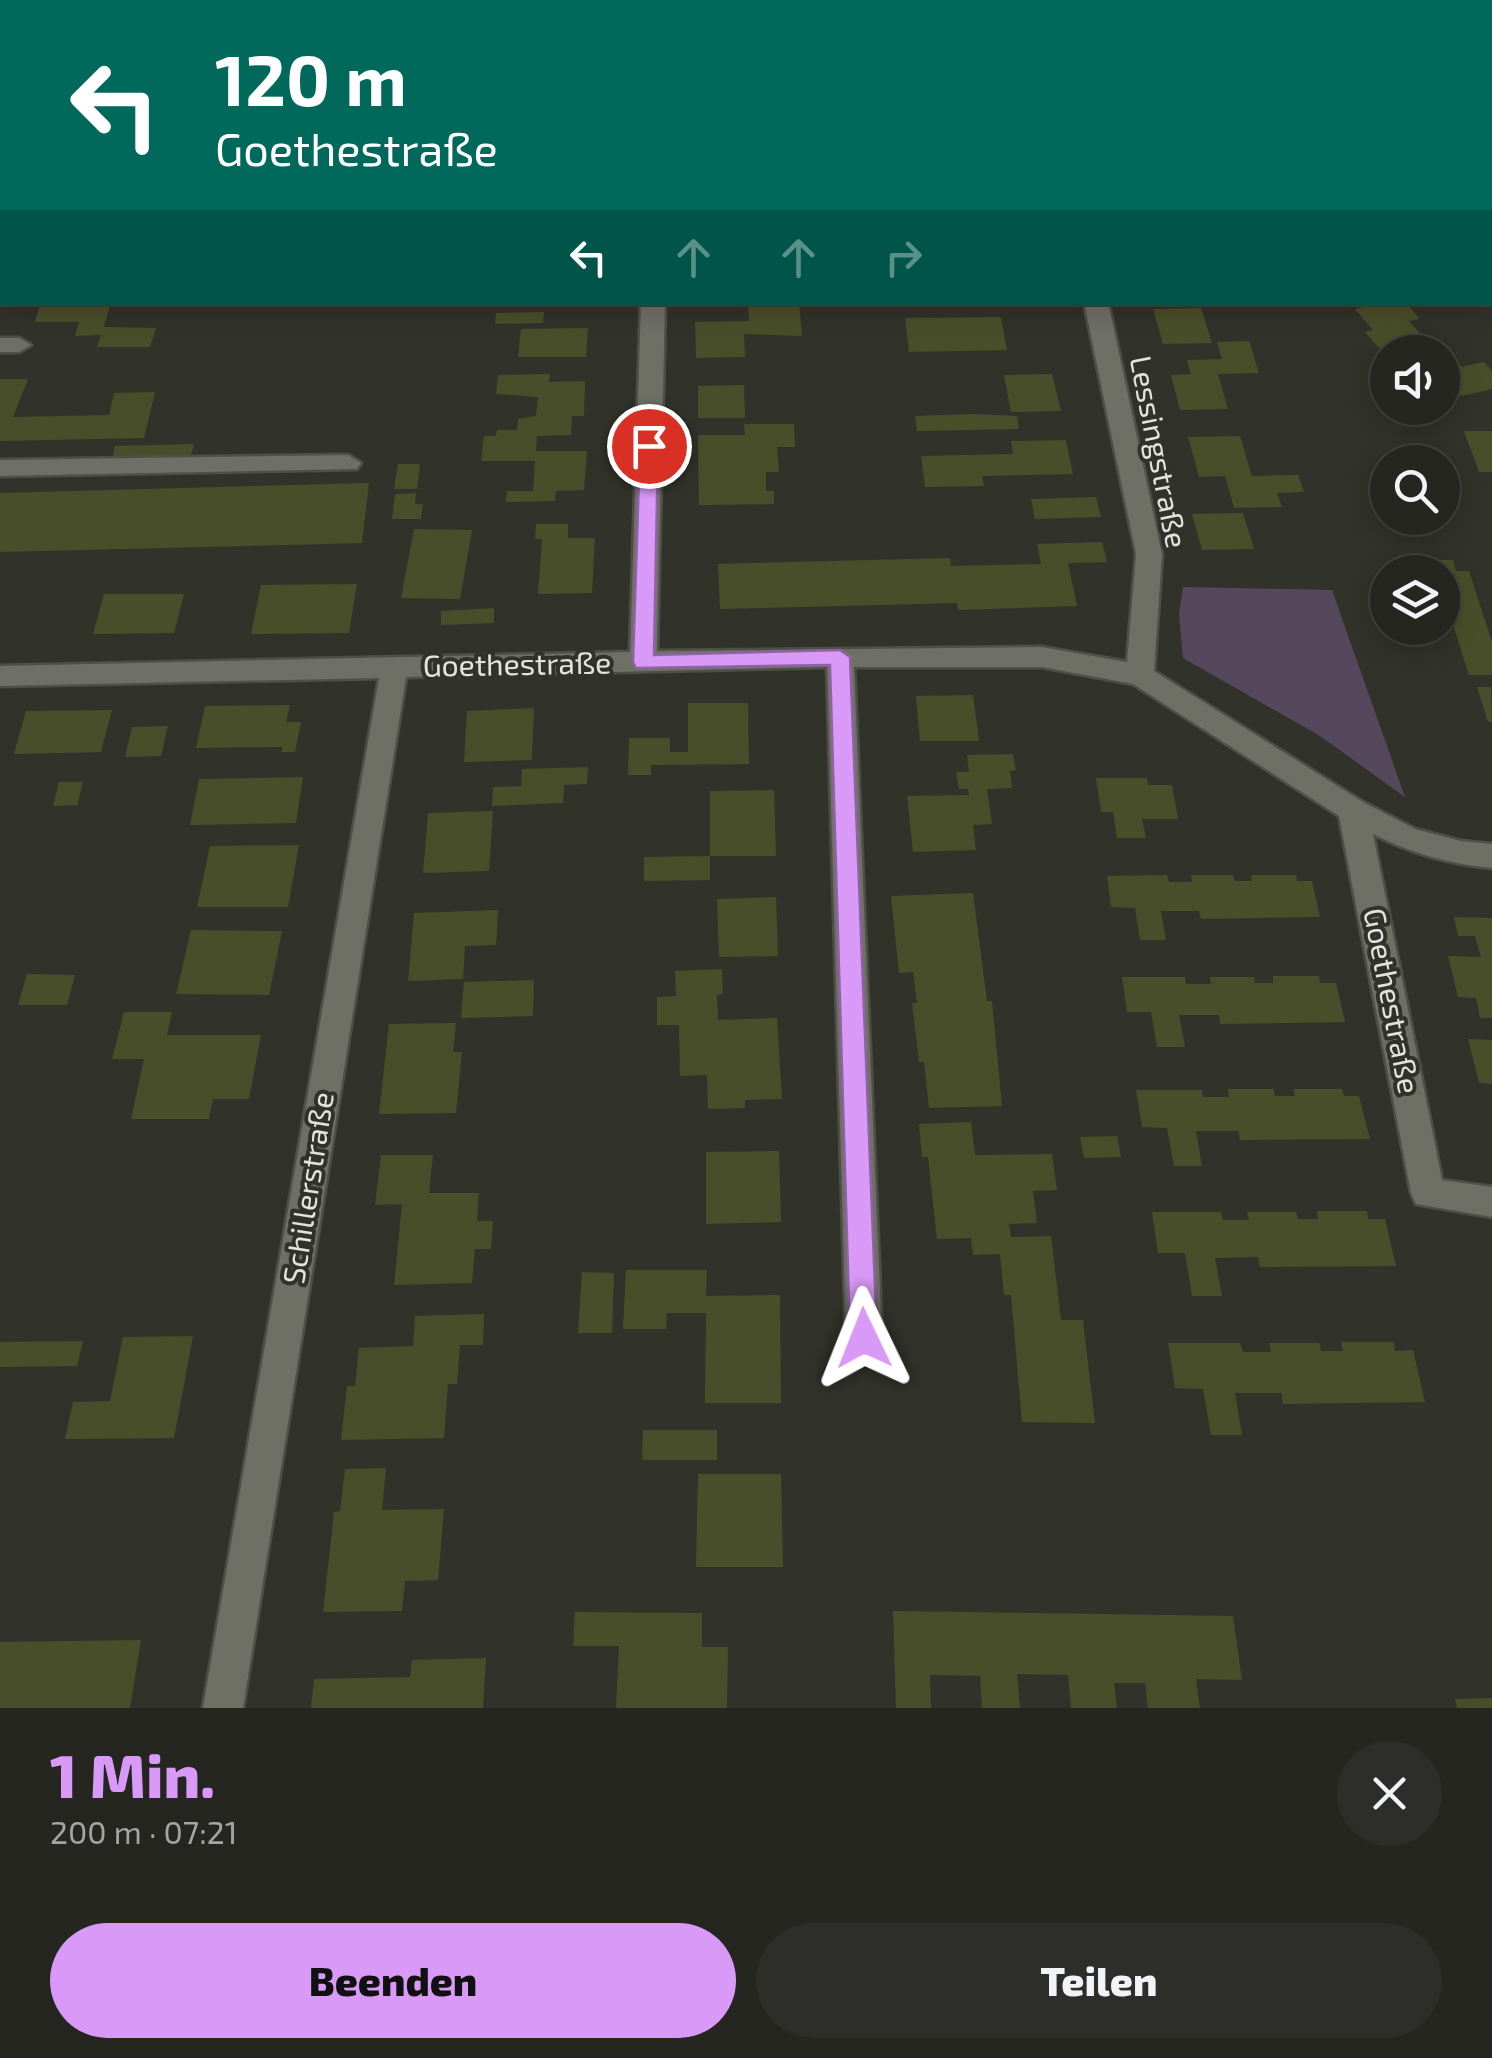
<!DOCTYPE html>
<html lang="de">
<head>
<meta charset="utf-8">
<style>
	:root { --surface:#252620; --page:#2d2e29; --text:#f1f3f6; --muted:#a3a5a5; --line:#42433e; --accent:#d99af7 }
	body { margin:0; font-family:"Exo 2",sans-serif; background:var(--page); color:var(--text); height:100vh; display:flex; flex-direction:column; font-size:38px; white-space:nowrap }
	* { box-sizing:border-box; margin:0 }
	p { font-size:32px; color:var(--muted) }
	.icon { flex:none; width:55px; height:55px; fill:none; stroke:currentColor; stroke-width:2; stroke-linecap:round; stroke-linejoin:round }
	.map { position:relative; height:1708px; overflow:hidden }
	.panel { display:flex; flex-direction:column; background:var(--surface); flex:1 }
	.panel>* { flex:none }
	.banner { position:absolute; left:0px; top:0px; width:1492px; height:305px; box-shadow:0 5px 25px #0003,0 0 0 2px var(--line); background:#00695c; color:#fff; overflow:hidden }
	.fabs { position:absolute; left:1370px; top:335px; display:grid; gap:20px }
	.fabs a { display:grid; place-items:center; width:90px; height:90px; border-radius:50%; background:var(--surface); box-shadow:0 5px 25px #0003,0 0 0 2px var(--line); font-size:50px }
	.pin { position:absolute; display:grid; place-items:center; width:85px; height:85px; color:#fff; margin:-42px; border:5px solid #fff; border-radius:50%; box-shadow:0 2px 10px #0007 }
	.me { position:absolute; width:110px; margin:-55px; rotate:358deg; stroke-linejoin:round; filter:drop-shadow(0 0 8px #0008) }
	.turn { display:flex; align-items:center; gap:35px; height:210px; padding:0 50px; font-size:45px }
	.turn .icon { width:130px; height:130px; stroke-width:2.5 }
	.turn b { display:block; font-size:70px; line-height:85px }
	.lanes { display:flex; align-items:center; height:95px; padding:0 50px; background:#0003; justify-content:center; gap:50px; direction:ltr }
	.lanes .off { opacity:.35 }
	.round { display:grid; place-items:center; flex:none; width:105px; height:105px; border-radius:52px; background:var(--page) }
	.summary { display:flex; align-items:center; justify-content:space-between; height:170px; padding:0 50px }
	h1 { font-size:60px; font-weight:800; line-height:75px; color:var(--accent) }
	.cta { display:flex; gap:20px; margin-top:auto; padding:20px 50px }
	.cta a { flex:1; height:115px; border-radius:60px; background:var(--accent); color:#111; font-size:40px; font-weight:800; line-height:115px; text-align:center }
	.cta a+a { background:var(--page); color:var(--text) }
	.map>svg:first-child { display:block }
</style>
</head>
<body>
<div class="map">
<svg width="1492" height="1708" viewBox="0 0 1492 1708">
	<rect width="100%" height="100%" fill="#31332a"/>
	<polygon fill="#55485c" points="1183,587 1332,590 1405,797 1320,736 1183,658 1179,614"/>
	<g fill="#494e2a">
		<polygon points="41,302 111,302 104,327 156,328 150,347 97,347 101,335 75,336 79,322 35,322"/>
		<polygon points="748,302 799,302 802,336 744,334 745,357 696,358 695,322 749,321"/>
		<polygon points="1385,302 1405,302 1420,319 1409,321 1431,346 1440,344 1462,367 1484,362 1492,371 1492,389 1461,396 1442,376 1442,352 1388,352 1388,358 1365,332 1373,330 1355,309"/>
		<polygon points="1201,308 1212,343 1163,344 1153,309"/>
		<polygon points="544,312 543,323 495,324 496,313"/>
		<polygon points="1001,317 1007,350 909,352 905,318"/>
		<polygon points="588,328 586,357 518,357 521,329"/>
		<polygon points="1249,341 1259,373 1218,374 1228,409 1180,410 1171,375 1191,374 1187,360 1222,359 1217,342"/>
		<polygon points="550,374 549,382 585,381 584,416 572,416 571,435 537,436 536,451 587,451 584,490 556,491 555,501 506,502 507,491 533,491 535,461 481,461 484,436 496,436 497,430 517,430 518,419 536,416 538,397 496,394 498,375"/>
		<polygon points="1052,374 1061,411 1011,412 1004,375"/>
		<polygon points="0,379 28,379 13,417 109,415 114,393 155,392 144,438 0,441"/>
		<polygon points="744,385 745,418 698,418 698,386"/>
		<polygon points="971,414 1017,416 1019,429 917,431 915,416"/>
		<polygon points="744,424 794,424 795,447 777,447 779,472 766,472 766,491 774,491 774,504 699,505 698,435 745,435"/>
		<polygon points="1464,431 1492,431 1492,472 1479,472"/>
		<polygon points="1240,436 1252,476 1298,475 1304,492 1277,493 1282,507 1234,508 1225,476 1199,477 1188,437"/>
		<polygon points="1066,440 1073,474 982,476 984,486 925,487 921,456 1013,454 1011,441"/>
		<polygon points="194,444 189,463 111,465 115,446"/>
		<polygon points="398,464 420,464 417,489 394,489"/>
		<polygon points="369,483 362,543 0,552 0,493"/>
		<polygon points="416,493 415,504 423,504 421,519 392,519 395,494"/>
		<polygon points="1096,497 1101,517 1035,519 1031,499"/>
		<polygon points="1243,513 1254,549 1202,550 1192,514"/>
		<polygon points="536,524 568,524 568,538 595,538 592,593 538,594 542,539 535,539"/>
		<polygon points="414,529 472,530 460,599 401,598"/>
		<polygon points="1102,542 1107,562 1068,563 1077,606 958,610 957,603 720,609 718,564 950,558 951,566 1041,564 1037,544"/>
		<polygon points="1425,560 1453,560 1456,571 1469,571 1492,642 1492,675 1469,675 1442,590 1442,572 1428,571"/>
		<polygon points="357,584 349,633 251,634 261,585"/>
		<polygon points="104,594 184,594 174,633 93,634"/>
		<polygon points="494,608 494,623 441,625 441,611"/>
		<polygon points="1477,687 1491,687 1492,722 1488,722"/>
		<polygon points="973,695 979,741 920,741 916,696"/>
		<polygon points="688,703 748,703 749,764 651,765 651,775 628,775 629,738 670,738 670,752 688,752"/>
		<polygon points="290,705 286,722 301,722 295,752 281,752 283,747 196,748 205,706"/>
		<polygon points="534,708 532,760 464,762 467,711"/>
		<polygon points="112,710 101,752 14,754 26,711"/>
		<polygon points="168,726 161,756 125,757 132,727"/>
		<polygon points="1013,754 1016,770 1010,771 1012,788 987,789 992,824 973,825 976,850 913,852 907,796 969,795 968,789 959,789 956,772 969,772 967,755"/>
		<polygon points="588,767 587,784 564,785 563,803 492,806 493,787 521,786 522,769"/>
		<polygon points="303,777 296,823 190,825 199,779"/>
		<polygon points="1096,778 1147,778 1148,785 1172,785 1178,819 1142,819 1146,838 1117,838 1113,812 1101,812"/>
		<polygon points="59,782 83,782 77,805 53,806"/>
		<polygon points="774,790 776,856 710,856 710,791"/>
		<polygon points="493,811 489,871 423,873 428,813"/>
		<polygon points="299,845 288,907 197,907 210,846"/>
		<polygon points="710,856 710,880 644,881 644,857"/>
		<polygon points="1167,875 1169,882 1192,882 1191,875 1233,875 1235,881 1252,881 1251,875 1296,875 1297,881 1312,881 1320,917 1201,919 1199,911 1161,911 1166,940 1140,940 1135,908 1111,907 1107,876"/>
		<polygon points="973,893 987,1001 992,1001 1002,1106 929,1108 924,1062 919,1062 912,1003 917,1003 913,972 899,973 891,896"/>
		<polygon points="776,897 778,956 719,957 717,899"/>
		<polygon points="498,910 496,945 465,946 463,979 408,981 414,913"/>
		<polygon points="1454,917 1492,918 1492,1018 1480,1018 1476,998 1458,997 1448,956 1481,957 1475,936 1458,936"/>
		<polygon points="191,930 282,931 269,995 176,994"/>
		<polygon points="722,969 723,994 717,995 718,1020 777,1018 782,1099 745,1100 745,1108 708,1109 707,1075 680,1076 679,1025 657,1025 657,997 676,996 675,971"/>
		<polygon points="27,974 75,975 67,1005 18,1005"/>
		<polygon points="1273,976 1319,976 1320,983 1336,983 1345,1022 1220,1024 1219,1015 1179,1015 1185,1047 1157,1047 1151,1012 1127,1012 1122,977 1185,977 1186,984 1211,984 1210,977 1254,977 1255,983 1273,983"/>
		<polygon points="534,980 533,1016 461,1018 464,982"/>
		<polygon points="124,1012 172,1012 167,1035 261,1035 249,1099 213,1099 209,1119 131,1119 144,1059 112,1059"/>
		<polygon points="456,1023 453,1052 462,1052 456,1113 379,1114 389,1024"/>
		<polygon points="1468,1039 1492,1040 1492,1084 1479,1083"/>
		<polygon points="1228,1089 1274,1089 1275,1096 1295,1096 1293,1089 1342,1089 1344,1096 1359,1096 1370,1139 1240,1140 1238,1131 1196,1131 1202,1166 1174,1166 1167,1128 1142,1127 1136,1090 1202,1090 1203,1097 1229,1097"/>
		<polygon points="971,1122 975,1155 1052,1154 1057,1190 1033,1191 1037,1223 1009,1224 1011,1237 1051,1236 1061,1320 1083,1320 1095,1423 1022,1422 1011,1295 1004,1295 1000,1254 973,1255 971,1238 937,1239 928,1157 922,1157 919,1124"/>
		<polygon points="1117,1136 1121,1157 1084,1158 1080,1137"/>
		<polygon points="779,1151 781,1222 706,1224 706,1152"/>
		<polygon points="381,1155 433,1155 429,1193 479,1193 477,1221 493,1221 491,1249 475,1249 472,1283 394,1285 402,1204 375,1205"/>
		<polygon points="1317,1211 1367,1211 1368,1219 1385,1219 1396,1266 1260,1267 1258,1257 1215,1258 1222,1296 1192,1296 1185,1253 1158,1253 1152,1212 1221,1212 1223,1220 1249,1220 1247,1212 1296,1212 1298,1219 1318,1219"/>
		<polygon points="626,1270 707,1270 706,1296 780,1295 781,1403 705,1403 706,1313 667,1313 666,1329 623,1329"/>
		<polygon points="582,1272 614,1273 612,1333 578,1333"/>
		<polygon points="484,1314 483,1345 460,1345 457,1384 448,1384 444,1438 341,1440 347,1386 355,1386 359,1348 413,1346 415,1316"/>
		<polygon points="193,1336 174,1438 65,1439 73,1402 110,1401 123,1337"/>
		<polygon points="83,1341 77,1366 0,1367 0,1342"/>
		<polygon points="1341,1342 1394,1342 1395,1351 1413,1350 1425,1402 1283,1404 1281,1393 1235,1393 1242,1435 1211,1435 1203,1389 1175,1388 1168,1343 1240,1343 1243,1352 1271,1352 1269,1343 1319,1343 1321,1351 1343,1351"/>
		<polygon points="643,1430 717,1430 717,1460 642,1460"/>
		<polygon points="386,1468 382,1510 444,1509 438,1580 405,1581 402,1611 323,1612 334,1512 340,1511 345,1469"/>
		<polygon points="698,1474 781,1474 783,1567 696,1567"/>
		<polygon points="893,1611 1233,1616 1242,1680 1196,1679 1200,1708 1148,1708 1145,1683 1114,1683 1117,1708 1071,1708 1068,1675 1017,1674 1020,1708 982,1708 980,1676 930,1675 931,1708 896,1708"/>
		<polygon points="575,1612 702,1613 702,1647 728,1647 727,1708 616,1708 619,1646 573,1646"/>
		<polygon points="141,1640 130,1708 0,1708 0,1642"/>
		<polygon points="486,1658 483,1708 311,1708 314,1679 410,1677 412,1660"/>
		<polygon points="1492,1698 1492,1708 1457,1708 1455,1699"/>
	</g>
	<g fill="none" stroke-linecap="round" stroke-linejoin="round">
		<defs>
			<g id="minor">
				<polygon points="267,0 304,0 305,1 266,2"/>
				<polygon points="985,0 1005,0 1006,2 987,2"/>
				<polygon points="1440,0 1460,0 1462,2 1442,2"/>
				<rect x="1490" y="82" width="2" height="16"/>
				<rect x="0" y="110" width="2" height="12"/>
				<path d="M 641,302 L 665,302 L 657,651 L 1042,647 L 1127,662 L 1136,554 L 1084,302 L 1108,302 L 1162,554 L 1154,671 L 1363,802 L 1415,829 L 1461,841 L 1492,844 L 1492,868 C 1450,864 1410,853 1373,834 L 1442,1180 L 1492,1187 L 1492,1217 L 1416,1204 L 1411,1193 L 1339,816 L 1133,684 L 1042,667 L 854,667 L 882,1339 L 877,1351 L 864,1356 L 851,1351 L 846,1339 L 827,667 L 406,677 L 243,1708 L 203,1708 L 379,678 L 0,686 L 0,666 L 630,652 Z"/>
				<polygon points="0,338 19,338 31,345 19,352 0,352"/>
				<polygon points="348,455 361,463 357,469 0,476 0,460"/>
			</g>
		</defs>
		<use href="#minor" stroke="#4e4f47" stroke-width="5"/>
		<use href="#minor" fill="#6e7066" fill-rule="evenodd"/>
	</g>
	<polygon fill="#d99af7" stroke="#8d64a1" stroke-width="2.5" points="649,440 658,446 654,655 840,650 850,657 877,1338 873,1348 864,1351 854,1348 850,1338 830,665 636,668 633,662 640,446"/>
	<g text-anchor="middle" stroke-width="8" stroke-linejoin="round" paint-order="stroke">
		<g font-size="30" fill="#e3e4de" stroke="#31332a">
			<text transform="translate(1158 452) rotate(79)" y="10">Lessingstraße</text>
			<text transform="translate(517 665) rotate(-1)" y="10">Goethestraße</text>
			<text transform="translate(1391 1001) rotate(79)" y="10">Goethestraße</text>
			<text transform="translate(309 1188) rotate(-81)" y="10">Schillerstraße</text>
		</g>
	</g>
</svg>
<div class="fabs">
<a><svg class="icon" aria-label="sound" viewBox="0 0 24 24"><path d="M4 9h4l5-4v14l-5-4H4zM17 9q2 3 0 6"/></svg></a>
<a><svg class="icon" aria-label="search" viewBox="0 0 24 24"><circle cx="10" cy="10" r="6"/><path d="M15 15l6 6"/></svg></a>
<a><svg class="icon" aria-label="layers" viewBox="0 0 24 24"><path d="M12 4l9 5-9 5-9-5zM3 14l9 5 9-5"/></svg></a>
</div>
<div class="pin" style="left:649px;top:446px;background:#d93025"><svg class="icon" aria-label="arrive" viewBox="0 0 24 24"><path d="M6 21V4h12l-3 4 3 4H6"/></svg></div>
<svg class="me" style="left:864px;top:1338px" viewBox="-20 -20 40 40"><path d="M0-17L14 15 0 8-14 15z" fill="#d99af7" stroke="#fff" stroke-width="4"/></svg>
<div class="banner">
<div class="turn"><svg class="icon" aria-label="left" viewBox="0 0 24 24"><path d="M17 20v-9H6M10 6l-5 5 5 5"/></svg><div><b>120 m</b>Goethestraße</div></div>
<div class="lanes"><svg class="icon" aria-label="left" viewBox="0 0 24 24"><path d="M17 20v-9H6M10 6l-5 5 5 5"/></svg><svg class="icon off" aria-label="ahead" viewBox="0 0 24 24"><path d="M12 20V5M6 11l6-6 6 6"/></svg><svg class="icon off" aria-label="ahead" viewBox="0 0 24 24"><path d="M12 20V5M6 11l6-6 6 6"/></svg><svg class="icon off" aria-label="right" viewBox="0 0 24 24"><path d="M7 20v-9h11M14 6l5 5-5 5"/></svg></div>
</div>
</div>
<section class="panel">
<div class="summary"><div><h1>1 Min.</h1><p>200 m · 07:21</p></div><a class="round"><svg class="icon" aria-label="close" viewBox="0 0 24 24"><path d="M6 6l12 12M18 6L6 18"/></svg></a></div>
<div class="cta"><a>Beenden</a><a>Teilen</a></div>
</section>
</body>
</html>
